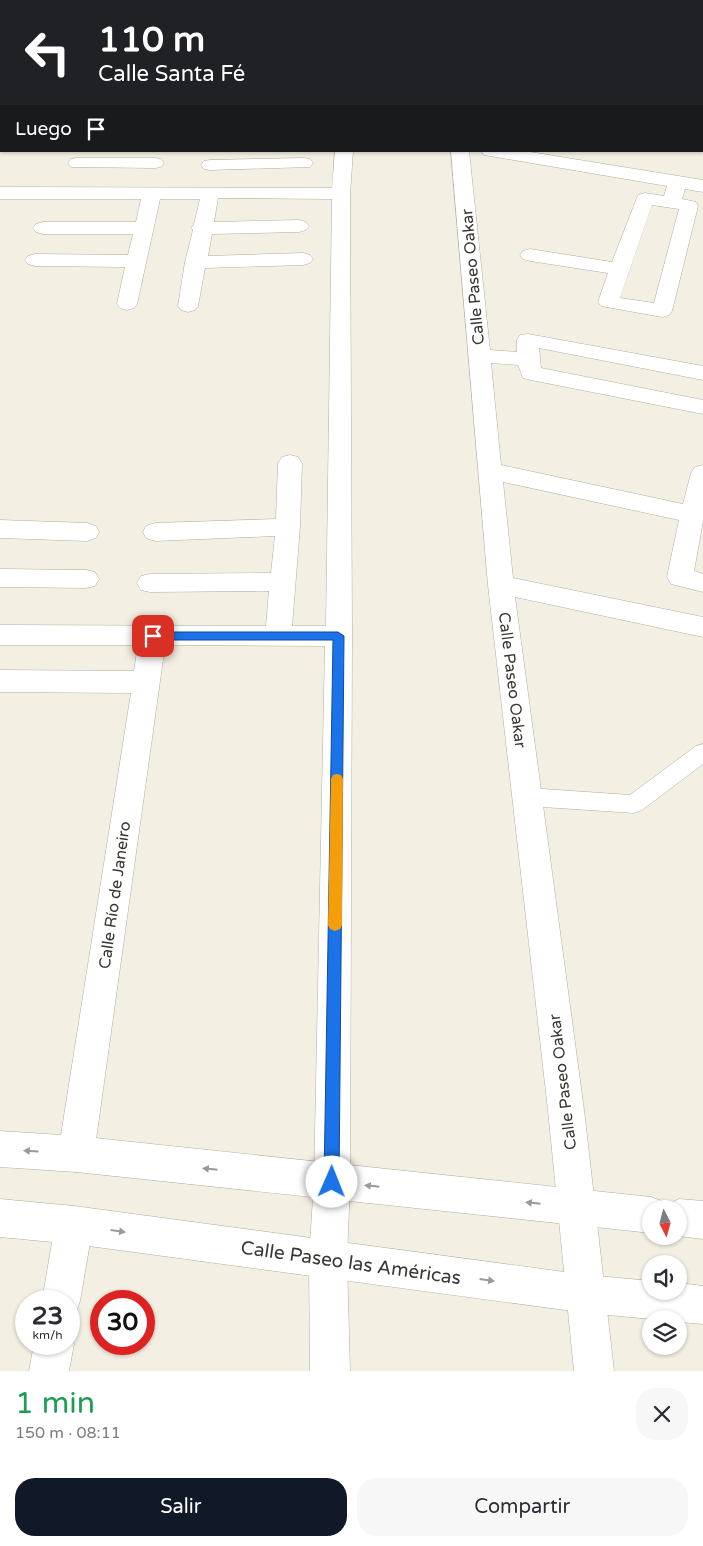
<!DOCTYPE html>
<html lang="es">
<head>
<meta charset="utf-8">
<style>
	:root { --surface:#fff; --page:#f7f7f7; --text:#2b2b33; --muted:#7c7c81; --accent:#111827 }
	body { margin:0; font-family:"Varela Round",sans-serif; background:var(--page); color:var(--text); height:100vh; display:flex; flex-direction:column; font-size:19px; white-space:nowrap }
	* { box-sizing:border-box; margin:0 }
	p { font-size:16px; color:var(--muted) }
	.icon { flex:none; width:28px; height:28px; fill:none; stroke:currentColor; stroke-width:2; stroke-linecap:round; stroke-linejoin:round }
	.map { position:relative; height:1371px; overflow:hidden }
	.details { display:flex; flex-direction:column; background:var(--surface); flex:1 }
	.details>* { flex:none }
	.guide { position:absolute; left:0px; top:0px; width:704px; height:152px; box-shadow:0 1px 4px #0004; background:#202124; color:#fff; overflow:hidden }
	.needle { width:32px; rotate:174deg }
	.tools { position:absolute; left:642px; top:1200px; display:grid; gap:10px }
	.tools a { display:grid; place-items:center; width:45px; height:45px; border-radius:50%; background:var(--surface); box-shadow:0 1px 4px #0004; font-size:25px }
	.speed { position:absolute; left:15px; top:1290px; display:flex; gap:10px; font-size:25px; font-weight:700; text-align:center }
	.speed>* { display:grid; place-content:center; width:65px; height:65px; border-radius:50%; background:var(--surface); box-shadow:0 1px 4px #0004; line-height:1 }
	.speed small { font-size:12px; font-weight:400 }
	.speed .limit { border:8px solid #d22; background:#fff; color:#111 }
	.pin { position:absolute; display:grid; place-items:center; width:42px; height:42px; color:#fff; margin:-21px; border-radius:10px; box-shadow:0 2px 8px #0006 }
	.me { position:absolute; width:55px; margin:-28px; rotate:1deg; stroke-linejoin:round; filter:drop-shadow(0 0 4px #0008) }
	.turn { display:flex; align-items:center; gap:18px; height:105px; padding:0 15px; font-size:22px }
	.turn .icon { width:65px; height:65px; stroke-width:2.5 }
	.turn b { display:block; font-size:35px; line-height:42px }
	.then { display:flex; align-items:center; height:48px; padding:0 15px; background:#0003; gap:10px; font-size:19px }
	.round { display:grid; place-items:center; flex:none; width:52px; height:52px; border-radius:20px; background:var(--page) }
	.overview { display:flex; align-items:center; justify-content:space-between; height:85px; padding:0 15px }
	h1 { font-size:30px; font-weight:600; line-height:38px; color:#1e9e55 }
	.button { display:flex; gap:10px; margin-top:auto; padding:10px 15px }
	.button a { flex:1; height:58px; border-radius:20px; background:var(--accent); color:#fff; font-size:20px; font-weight:600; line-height:58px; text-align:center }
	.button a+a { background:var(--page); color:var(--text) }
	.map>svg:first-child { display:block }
</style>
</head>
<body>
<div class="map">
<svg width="703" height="1371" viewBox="0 0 703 1371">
	<rect width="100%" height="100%" fill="#f3efe2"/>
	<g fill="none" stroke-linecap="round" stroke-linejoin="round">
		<defs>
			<polygon id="lane" points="703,744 703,764 642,810 634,813 528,806 520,803 517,797 520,791 528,788 630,795 696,746"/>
			<g id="street">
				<polygon points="304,0 320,0 320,1 305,1"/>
				<polygon points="343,0 359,0 359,1 344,1"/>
				<polygon points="437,0 453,0 453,1 438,1"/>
				<rect x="702" y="9" width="1" height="10"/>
				<rect x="702" y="78" width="1" height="10"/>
				<polygon points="335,151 353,151 350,194 352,636 350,1182 347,1259 350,1371 310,1371 309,1259 314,1182 325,646 165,645 94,1154 89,1167 76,1172 63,1167 58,1154 131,693 0,692 0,670 134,671 138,645 0,645 0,625 266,626 269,591 150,592 141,590 137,583 141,576 150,574 271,573 275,536 155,541 146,538 143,532 146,526 155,523 276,519 278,463 282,457 290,455 298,457 302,463 300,527 292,626 326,626 332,199 218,198 214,222 299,220 306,222 309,226 306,230 299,232 212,234 208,256 303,253 310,255 313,259 310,263 303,265 205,268 198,306 195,310 188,312 181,310 178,306 185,262 193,230 191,228 194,224 200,199 160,199 137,304 134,308 127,310 120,308 117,304 125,267 35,266 28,264 25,260 28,256 35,254 128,255 133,234 43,234 36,232 33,228 36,224 43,222 136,222 141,199 0,199 0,187 332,188"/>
				<polygon points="451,151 469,151 490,350 517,352 517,340 520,335 528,334 703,366 703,380 539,348 541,368 703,400 703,414 531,380 523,378 518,365 491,363 501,465 683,504 691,473 695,467 703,465 703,521 694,571 703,574 703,592 671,584 667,577 679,520 503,482 513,578 703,617 703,637 515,597 584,1110 614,1371 574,1371 548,1110 488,585"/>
				<path d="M 481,151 L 524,151 L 703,180 L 703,192 L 685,189 L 682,199 L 696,202 L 698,206 L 672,311 L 669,315 L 662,317 L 601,306 L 598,302 L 608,273 L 530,261 L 523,259 L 520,255 L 523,251 L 530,249 L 612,262 L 638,195 L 645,193 L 664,196 L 667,186 L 490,156 L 484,155 ZM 652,205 L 679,209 L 654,303 L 620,298 Z"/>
				<polygon points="77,158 155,158 161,159 164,163 161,167 155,168 71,167 68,163 71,159"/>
				<polygon points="304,158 310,159 313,163 310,167 210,170 204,169 201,165 204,161 210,160"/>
				<polygon points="0,520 87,523 96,526 99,532 96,538 87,541 0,538"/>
				<polygon points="0,569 86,570 95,572 99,579 95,586 86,588 0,587"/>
				<polygon points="74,1206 87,1212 93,1225 80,1301 75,1315 69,1317 69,1301 42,1301 55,1225 61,1212"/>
				<polygon points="69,1332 74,1344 69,1371 29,1371 34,1344 69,1344"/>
			</g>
			<g id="secondary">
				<polygon points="0,1131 76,1136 651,1197 664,1202 666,1206 679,1199 703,1201 703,1239 678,1236 679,1209 651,1209 651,1233 76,1172 0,1167"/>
				<polygon points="0,1199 74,1206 587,1275 651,1281 651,1291 679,1291 679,1283 703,1286 703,1324 679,1322 679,1319 651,1319 587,1313 74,1244 0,1237"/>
			</g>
		</defs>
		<use href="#lane" stroke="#b1aea1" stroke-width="1"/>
		<use href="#street" stroke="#b1aea1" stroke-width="1"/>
		<use href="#secondary" stroke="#b1aea1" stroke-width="1"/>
		<use href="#lane" fill="#fff" fill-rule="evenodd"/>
		<use href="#street" fill="#fff" fill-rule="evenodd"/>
		<use href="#secondary" fill="#fff" fill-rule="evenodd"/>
	</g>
	<defs><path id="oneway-solid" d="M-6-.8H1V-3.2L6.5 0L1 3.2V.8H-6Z" transform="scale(1.25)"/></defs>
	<g fill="#9b9a98">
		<use href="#oneway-solid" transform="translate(31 1151) rotate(-176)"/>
		<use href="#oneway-solid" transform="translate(210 1169) rotate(-174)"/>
		<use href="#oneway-solid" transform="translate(372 1186) rotate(-174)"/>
		<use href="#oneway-solid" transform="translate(533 1203) rotate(-174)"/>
		<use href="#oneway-solid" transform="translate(118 1231) rotate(8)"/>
		<use href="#oneway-solid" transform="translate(487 1280) rotate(8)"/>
	</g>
	<polygon fill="#1a73e8" stroke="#114b97" points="153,632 338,632 344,636 339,1182 337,1187 332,1189 327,1187 324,1182 333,640 153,640 147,636"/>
	<polygon fill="#f59e0b" points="337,774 341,775 343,779 342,925 340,929 335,931 330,929 328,925 331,779 333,775"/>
	<g text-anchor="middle" stroke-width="5" stroke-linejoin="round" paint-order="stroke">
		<g font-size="16" fill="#373631" stroke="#fff">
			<text transform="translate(472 277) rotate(-95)" y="6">Calle Paseo Oakar</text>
			<text transform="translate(513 680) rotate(83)" y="6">Calle Paseo Oakar</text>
			<text transform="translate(114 895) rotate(-82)" y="6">Calle Río de Janeiro</text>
			<text transform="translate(562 1082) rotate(-97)" y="6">Calle Paseo Oakar</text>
		</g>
		<g font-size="19" fill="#373631" stroke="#fff">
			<text transform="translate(351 1262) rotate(8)" y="7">Calle Paseo las Américas</text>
		</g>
	</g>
</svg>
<div class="tools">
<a><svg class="needle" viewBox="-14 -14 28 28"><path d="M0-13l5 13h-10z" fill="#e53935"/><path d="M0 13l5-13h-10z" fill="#7c7c81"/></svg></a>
<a><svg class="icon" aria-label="sound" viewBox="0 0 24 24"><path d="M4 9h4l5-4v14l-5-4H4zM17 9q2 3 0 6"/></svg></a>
<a><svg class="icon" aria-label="layers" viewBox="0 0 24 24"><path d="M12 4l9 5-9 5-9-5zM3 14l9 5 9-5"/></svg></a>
</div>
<div class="speed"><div>23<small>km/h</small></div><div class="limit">30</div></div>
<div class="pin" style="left:153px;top:636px;background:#d93025"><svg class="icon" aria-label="arrive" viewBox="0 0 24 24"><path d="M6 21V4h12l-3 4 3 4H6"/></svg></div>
<svg class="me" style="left:332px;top:1182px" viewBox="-20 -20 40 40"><circle r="19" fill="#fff"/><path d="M0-13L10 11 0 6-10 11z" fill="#1a73e8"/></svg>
<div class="guide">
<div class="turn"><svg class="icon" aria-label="left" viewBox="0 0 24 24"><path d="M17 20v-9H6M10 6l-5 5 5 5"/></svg><div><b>110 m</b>Calle Santa Fé</div></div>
<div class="then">Luego<svg class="icon" aria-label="arrive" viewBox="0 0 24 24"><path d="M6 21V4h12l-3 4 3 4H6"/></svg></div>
</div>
</div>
<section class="details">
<div class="overview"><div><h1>1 min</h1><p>150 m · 08:11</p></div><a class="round"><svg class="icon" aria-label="close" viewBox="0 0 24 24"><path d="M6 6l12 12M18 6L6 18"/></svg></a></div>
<div class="button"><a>Salir</a><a>Compartir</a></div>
</section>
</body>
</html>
